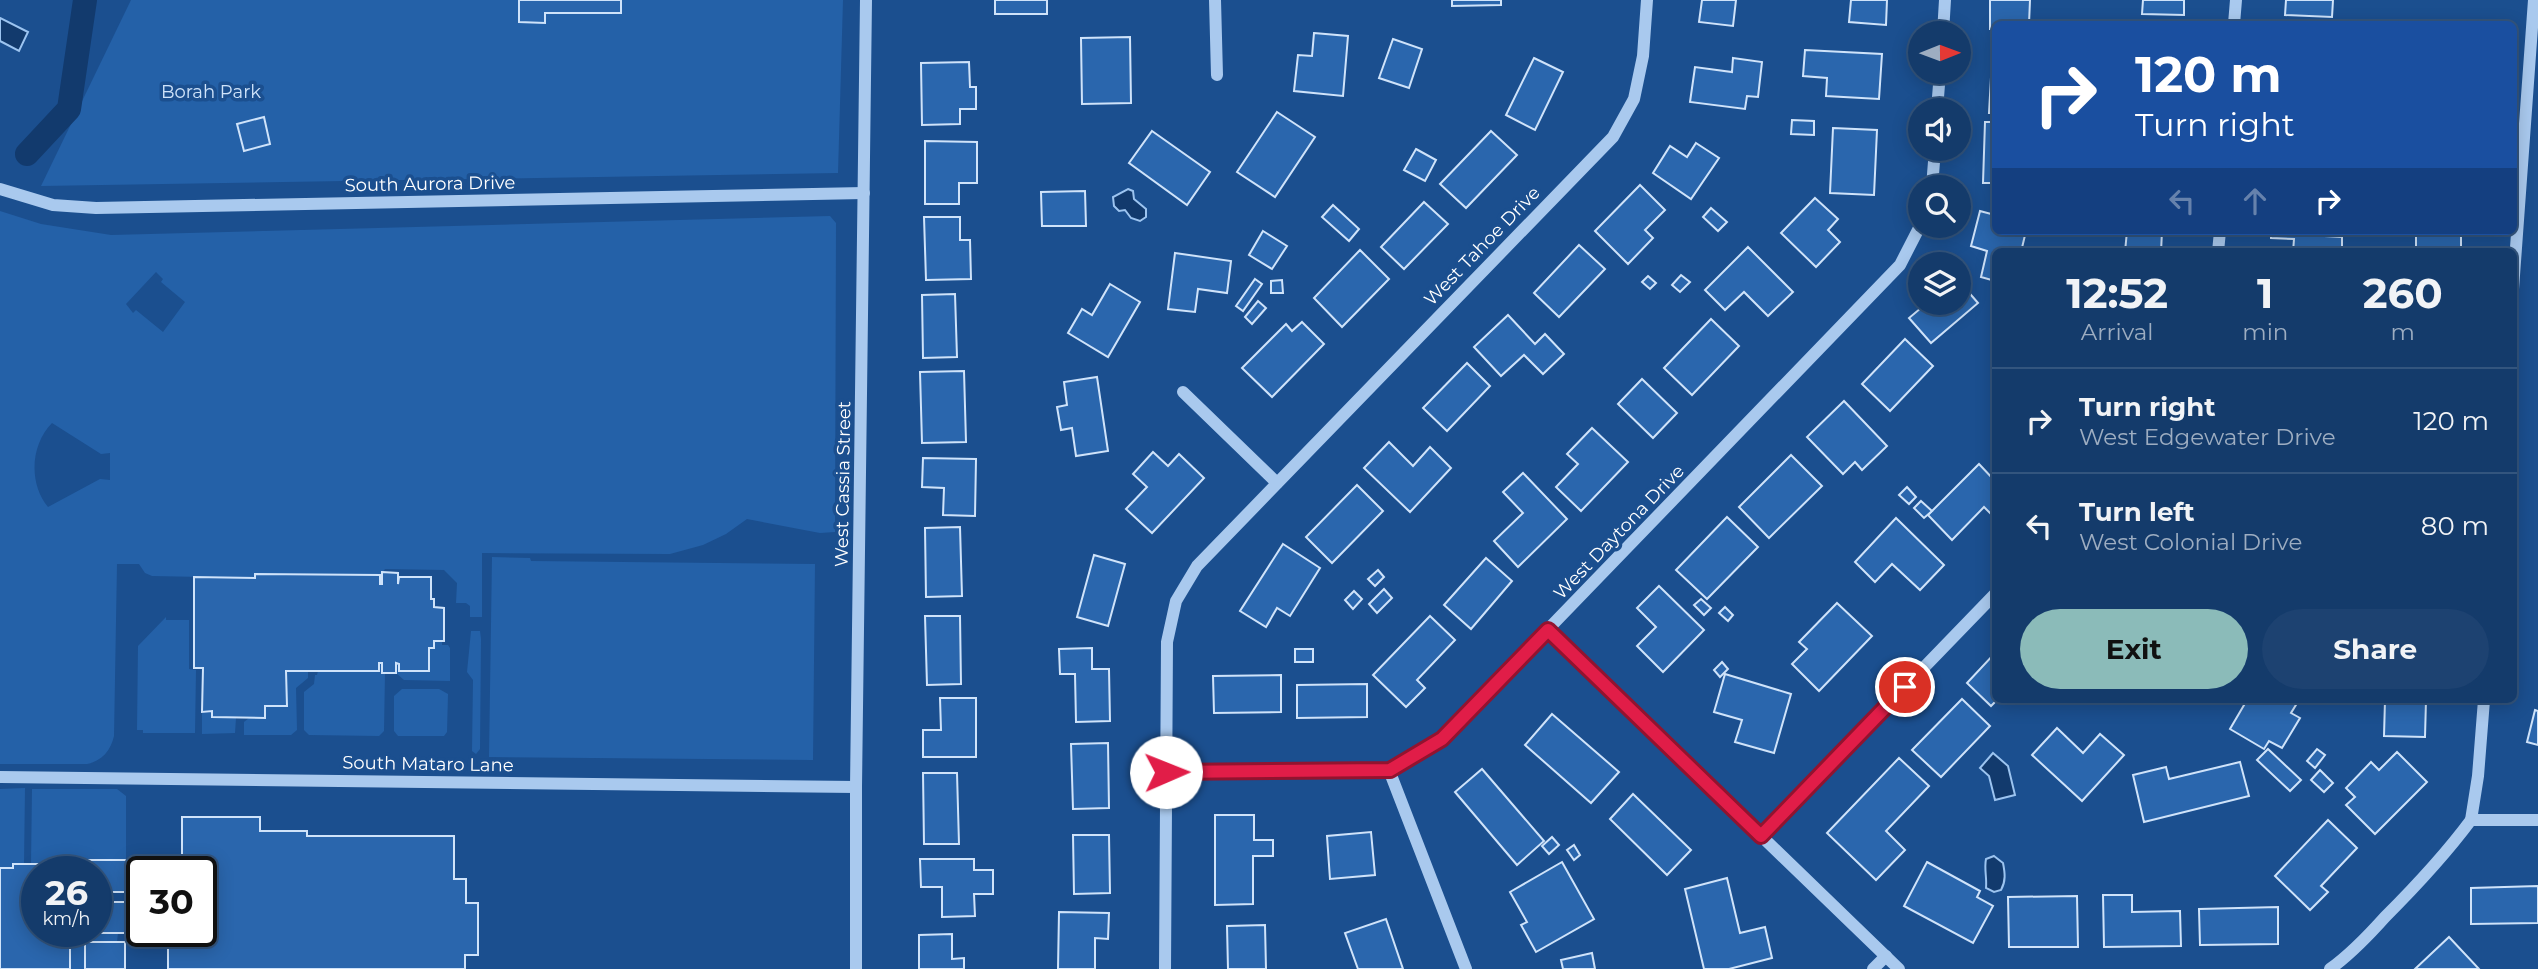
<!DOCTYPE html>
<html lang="en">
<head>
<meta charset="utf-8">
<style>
	:root { --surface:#143b6b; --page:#1d4271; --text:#f1f3f6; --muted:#9dadc1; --line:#33557e; --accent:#8bbbb9 }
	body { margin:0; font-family:Montserrat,sans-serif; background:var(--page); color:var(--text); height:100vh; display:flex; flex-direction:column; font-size:26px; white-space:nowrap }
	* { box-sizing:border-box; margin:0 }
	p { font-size:23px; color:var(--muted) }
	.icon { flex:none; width:38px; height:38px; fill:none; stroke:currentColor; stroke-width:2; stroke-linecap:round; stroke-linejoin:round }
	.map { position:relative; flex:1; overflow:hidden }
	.sheet { position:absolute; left:1992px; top:248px; width:525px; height:455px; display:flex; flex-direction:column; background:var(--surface); border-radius:10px; box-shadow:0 4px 18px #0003,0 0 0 2px var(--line) }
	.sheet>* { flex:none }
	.hud { position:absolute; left:1992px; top:21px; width:525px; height:214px; border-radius:10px; box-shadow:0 4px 18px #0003,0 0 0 2px var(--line); background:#1a4fa0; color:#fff; overflow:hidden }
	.needle { width:46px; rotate:89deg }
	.fabs { position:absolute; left:1908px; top:21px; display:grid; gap:14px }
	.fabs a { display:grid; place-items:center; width:63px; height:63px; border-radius:50%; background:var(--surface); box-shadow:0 4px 18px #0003,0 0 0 2px var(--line); font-size:35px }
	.speed { position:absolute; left:21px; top:856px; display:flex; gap:14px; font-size:35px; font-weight:700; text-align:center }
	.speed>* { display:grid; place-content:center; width:91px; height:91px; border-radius:50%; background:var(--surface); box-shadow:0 4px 18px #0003,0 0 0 2px var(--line); line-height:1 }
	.speed small { font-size:18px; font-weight:400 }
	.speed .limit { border:4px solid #111; border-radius:10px; background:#fff; color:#111 }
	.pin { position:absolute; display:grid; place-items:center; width:60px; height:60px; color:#fff; margin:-30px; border:4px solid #fff; border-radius:50%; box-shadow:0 2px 7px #0007 }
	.me { position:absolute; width:77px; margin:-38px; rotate:89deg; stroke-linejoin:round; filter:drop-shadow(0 0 5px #0008) }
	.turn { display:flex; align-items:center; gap:24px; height:147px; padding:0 28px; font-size:32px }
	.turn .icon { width:91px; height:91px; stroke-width:2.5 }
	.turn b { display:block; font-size:49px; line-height:60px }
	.lanes { display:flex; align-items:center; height:66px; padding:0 28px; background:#0003; justify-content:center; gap:35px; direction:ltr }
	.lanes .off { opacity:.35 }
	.eta { display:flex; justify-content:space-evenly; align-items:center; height:119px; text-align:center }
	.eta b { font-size:42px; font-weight:700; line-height:49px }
	.button { display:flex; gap:14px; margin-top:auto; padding:14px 28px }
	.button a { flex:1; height:80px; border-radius:42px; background:var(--accent); color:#111; font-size:28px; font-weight:700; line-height:80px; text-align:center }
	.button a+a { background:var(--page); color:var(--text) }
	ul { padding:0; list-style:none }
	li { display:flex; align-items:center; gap:21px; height:105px; padding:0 28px; border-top:2px solid var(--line) }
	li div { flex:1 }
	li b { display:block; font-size:26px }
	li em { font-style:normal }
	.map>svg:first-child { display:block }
</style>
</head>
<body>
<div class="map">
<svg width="2538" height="969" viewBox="0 0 2538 969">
	<rect width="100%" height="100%" fill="#1b4f8f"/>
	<g fill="#2461a8" fill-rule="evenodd">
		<polygon points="131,0 843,0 838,173 41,186"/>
		<path d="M 0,211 L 41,224 L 111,235 L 830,216 L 836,223 L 835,532 L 820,533 L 747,519 L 726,534 L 703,545 L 670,554 L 482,553 L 482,617 L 470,617 L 470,606 L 466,603 L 456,603 L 457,583 L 444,570 L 385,569 L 382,573 L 382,584 L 380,584 L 379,575 L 255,574 L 255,578 L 152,576 L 145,573 L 139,564 L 117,564 L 114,736 C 111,750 102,761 87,764 L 0,764 ZM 156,272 L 163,279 L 161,282 L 185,302 L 163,332 L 136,310 L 133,313 L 126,304 ZM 52,423 L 101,454 L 110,453 L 110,480 L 100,479 L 48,507 C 28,483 31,444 52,423 Z"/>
		<polygon points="492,557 530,558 531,561 815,564 813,760 489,757"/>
		<polygon points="166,617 166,620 189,620 189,669 196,670 195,733 143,733 143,730 137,730 138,646"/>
		<polygon points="471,631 480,631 481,639 480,749 476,754 472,751 473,680 467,672"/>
		<polygon points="434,641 442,641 442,645 448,645 450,648 450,681 404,680 396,673 396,663 399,664 400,671 429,671 429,648 434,648"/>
		<polygon points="382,663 382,673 385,673 384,731 379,736 309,735 304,730 304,692 314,684 315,675 317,675 318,671"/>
		<polygon points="286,671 308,671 308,678 296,688 297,730 291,735 244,735 244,722 249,718 265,718 265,706 287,706"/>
		<polygon points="402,689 439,689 448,694 447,732 444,736 398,736 394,731 394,696"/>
		<polygon points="212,711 212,717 236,718 235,733 202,734 202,712"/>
		<polygon points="25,788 24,864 13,864 13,868 0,868 0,789"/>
		<polygon points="32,789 117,789 126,796 126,860 86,860 85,872 42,869 42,864 31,864"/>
		<polygon points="70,931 118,933 117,942 85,942 85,969 70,969"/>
	</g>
	<g fill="#123a6d" stroke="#9cc4f0" stroke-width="2">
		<polygon points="0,18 28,32 19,51 0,41"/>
		<polygon points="1128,189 1133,191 1134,199 1146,209 1146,217 1140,221 1131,218 1125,210 1119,211 1114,206 1113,197"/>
		<polygon points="1993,753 2008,766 2015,795 1995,800 1989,776 1980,768"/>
		<path d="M 1994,856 L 2003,863 C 2005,873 2006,881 2001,890 L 1994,892 L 1986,888 C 1987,877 1984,869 1986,859 Z"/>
	</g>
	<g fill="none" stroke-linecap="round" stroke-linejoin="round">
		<polyline stroke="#123a6d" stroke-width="24" points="27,154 69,109 85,0"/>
	</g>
	<g fill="#2a66ad" stroke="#cfe3fa" stroke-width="2">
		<polygon points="519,0 621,0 621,13 545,13 545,23 519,22"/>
		<rect x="995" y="0" width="52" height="14"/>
		<polygon points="1452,0 1501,0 1501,5 1452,6"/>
		<polygon points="1702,0 1736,0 1733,26 1699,22"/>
		<polygon points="1851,0 1887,0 1886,25 1849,22"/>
		<polygon points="1990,0 2030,0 2029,24 1995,24 1995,29 1990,29"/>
		<polygon points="2143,0 2184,0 2184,15 2142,14"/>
		<polygon points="2286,0 2333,0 2332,17 2285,15"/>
		<polygon points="1314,33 1348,36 1343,96 1294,91 1298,55 1312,56"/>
		<polygon points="1130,37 1131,103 1082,104 1081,38"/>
		<polygon points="1393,39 1422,49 1409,88 1379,78"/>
		<polygon points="1993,42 1995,42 1995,113 1989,113"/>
		<polygon points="1805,50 1882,54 1879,99 1826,96 1827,78 1803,76"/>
		<polygon points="1534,58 1563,72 1535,130 1506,115"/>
		<polygon points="1733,58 1762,62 1758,97 1747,96 1745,109 1690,102 1695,67 1732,72"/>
		<polygon points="969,62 970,87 976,87 976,109 960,109 960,124 922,125 921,63"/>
		<polygon points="1277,112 1315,137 1275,197 1237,172"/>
		<polygon points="264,117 270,144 244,151 237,124"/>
		<polygon points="1792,120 1814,121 1814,135 1791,134"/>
		<polygon points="1985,122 1995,122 1995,183 1983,183"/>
		<polygon points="1833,128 1877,130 1874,195 1830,193"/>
		<polygon points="1152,131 1210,172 1187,205 1129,163"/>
		<polygon points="1491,131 1517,155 1466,208 1440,184"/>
		<polygon points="925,141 977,142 977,183 959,183 959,204 925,204"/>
		<polygon points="1696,143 1719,158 1691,199 1653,173 1670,146 1687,157"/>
		<polygon points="1416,149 1436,160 1425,181 1404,170"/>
		<polygon points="1640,185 1665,210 1645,230 1653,238 1628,264 1595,231"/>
		<polygon points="1085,191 1086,226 1042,226 1041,192"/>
		<polygon points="1815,198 1838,219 1828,230 1840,242 1816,267 1781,233"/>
		<polygon points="1424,202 1448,224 1404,269 1381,247"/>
		<polygon points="1333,205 1359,229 1349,241 1322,217"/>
		<polygon points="1711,208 1727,222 1718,231 1703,217"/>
		<polygon points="1980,211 1995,215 1995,231 2026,231 2021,252 1995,252 1995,281 1981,277 1987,251 1971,246"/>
		<polygon points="924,217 960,217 960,240 970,240 971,279 926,280"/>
		<polygon points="1263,231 1287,246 1272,269 1249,255"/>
		<polygon points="2127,231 2162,231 2161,252 2125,252"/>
		<polygon points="2271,231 2325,231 2325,236 2342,237 2342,252 2293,252 2294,239 2271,238"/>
		<rect x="2416" y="231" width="45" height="21"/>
		<polygon points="1579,245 1605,269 1559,317 1534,293"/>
		<polygon points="1748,247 1793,292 1768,316 1744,292 1725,310 1705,290"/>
		<polygon points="1360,250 1389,279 1342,327 1314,298"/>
		<polygon points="1175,253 1231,261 1227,293 1198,289 1195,312 1168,309"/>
		<polygon points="1681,275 1690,282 1680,292 1672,285"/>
		<polygon points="1648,276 1656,283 1650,289 1642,282"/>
		<polygon points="1255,279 1262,284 1243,311 1236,306"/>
		<polygon points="1282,280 1283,293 1271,293 1271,281"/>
		<polygon points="1958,280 1978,303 1931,343 1909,318 1927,303 1958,303"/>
		<polygon points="1110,284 1140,302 1108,357 1068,333 1082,309 1092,315"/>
		<polygon points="955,294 957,357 923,358 922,295"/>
		<polygon points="1258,301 1266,308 1252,324 1245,317"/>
		<polygon points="1508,315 1535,344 1545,334 1564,354 1543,374 1524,355 1501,376 1474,347"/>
		<polygon points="1711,319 1739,346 1692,395 1664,368"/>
		<polygon points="1302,322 1324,344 1272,397 1242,368 1286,324 1292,331"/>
		<polygon points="1905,339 1933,366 1890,411 1862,384"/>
		<polygon points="1467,363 1490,386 1447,431 1423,408"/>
		<polygon points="964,371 966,442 922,443 920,372"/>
		<polygon points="1097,377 1108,451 1076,456 1072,428 1061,430 1057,407 1067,405 1064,382"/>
		<polygon points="1642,379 1677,413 1653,438 1618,404"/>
		<polygon points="1844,401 1887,446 1862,470 1855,462 1843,474 1807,437"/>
		<polygon points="1592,428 1628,462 1581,511 1556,487 1578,464 1567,454"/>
		<polygon points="1389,442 1413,466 1430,447 1451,468 1410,512 1364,468"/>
		<polygon points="1153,452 1168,466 1179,454 1204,478 1152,533 1126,509 1147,487 1133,474"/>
		<polygon points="1791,455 1822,486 1769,538 1739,507"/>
		<polygon points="923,458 976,459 975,516 943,515 944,488 922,487"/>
		<polygon points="1979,464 1995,481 1995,511 1992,515 1984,507 1952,540 1928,515"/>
		<polygon points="1523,473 1567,519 1518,567 1494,541 1523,513 1503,492"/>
		<polygon points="1357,485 1383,511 1332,563 1306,537"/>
		<polygon points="1907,487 1916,497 1909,504 1899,495"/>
		<polygon points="1921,501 1932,511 1924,518 1914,508"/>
		<polygon points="1727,517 1758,547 1707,599 1676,570"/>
		<polygon points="1896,518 1944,565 1920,590 1892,564 1875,582 1855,562"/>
		<polygon points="960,527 962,596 926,597 925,528"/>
		<polygon points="1283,544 1320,568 1290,616 1277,608 1266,627 1240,611"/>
		<polygon points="1094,555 1125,564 1108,626 1077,617"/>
		<polygon points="1486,558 1512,581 1471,629 1444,605"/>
		<polygon points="1378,570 1384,577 1375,586 1368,579"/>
		<polygon points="382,572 398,573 398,584 399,577 431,577 431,599 434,599 434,607 444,608 444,641 434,641 434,648 429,648 429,671 399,671 399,664 396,663 396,673 382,673 382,663 379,663 379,671 286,671 287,706 265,706 265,718 212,717 212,711 202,712 203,668 194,668 194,577 255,578 255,574 380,575 380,584 382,584"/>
		<polygon points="1659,586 1704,630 1663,672 1637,646 1656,627 1637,608"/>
		<polygon points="1384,589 1392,598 1377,613 1369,604"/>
		<polygon points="1354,591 1362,599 1353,609 1345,600"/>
		<polygon points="1701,599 1711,608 1704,615 1694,605"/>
		<polygon points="1837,603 1872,636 1819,691 1792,664 1807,649 1799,642"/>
		<polygon points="1725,607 1733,615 1728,621 1719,613"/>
		<polygon points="925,616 960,616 961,684 927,685"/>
		<polygon points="1430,616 1455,640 1417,680 1425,688 1406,707 1373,675"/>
		<polygon points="1092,648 1092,669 1109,669 1110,721 1076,722 1075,674 1060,674 1059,649"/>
		<rect x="1295" y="649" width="18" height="13"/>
		<polygon points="1995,653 1995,700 1997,700 1991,706 1967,683"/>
		<polygon points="1722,662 1728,669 1720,677 1714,670"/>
		<polygon points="1725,674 1791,694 1774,753 1735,742 1742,720 1714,712"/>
		<polygon points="1281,675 1281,712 1214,713 1213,676"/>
		<polygon points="1367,684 1367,717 1297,718 1297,685"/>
		<polygon points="940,698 976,698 976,757 923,757 923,730 941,730"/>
		<polygon points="1962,699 1990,726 1941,777 1912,750"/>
		<polygon points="2247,700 2299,700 2291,713 2300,718 2282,748 2269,741 2264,749 2230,729"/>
		<polygon points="2385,700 2426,700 2425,737 2384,736"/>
		<polygon points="2535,710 2538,711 2538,745 2527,742"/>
		<polygon points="1552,714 1619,772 1591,803 1525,745"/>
		<polygon points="2057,728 2083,753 2100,734 2124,755 2082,801 2032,755"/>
		<polygon points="1108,743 1109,808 1073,809 1071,744"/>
		<polygon points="2268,749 2301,780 2290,791 2257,760"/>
		<polygon points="2317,749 2325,755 2315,768 2307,761"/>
		<polygon points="2397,752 2427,782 2375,834 2346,805 2355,797 2346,788 2371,762 2379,770"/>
		<polygon points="1899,758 1929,786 1886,831 1905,850 1876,880 1827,833"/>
		<polygon points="2240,762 2249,796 2144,822 2133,775 2166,767 2169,779"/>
		<polygon points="1482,769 1544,841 1517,865 1455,792"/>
		<polygon points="2320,770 2333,783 2324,792 2311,780"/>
		<polygon points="923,773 957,773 959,844 924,844"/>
		<polygon points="1633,794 1691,850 1667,875 1610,819"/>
		<polygon points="1215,815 1254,815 1254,840 1273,840 1273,856 1253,856 1253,904 1215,905"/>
		<polygon points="182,817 260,817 260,831 307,831 307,836 454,836 454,879 466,879 466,903 478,903 478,955 465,955 465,969 168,969 168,931 201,931 201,872 182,872"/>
		<polygon points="2328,820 2357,848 2321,886 2328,892 2310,910 2275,876"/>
		<polygon points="1371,832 1375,875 1330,879 1327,836"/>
		<polygon points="1073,835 1109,835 1110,893 1074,894"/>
		<polygon points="1552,837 1559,845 1549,854 1542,846"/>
		<polygon points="1574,845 1580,855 1574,860 1567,850"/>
		<polygon points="920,859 974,859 974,870 993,870 993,894 974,894 975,916 942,917 942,887 921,887"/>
		<polygon points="86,860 126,860 127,892 96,892 96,872 85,872"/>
		<polygon points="1562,862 1594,919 1536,952 1521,925 1527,922 1510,892"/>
		<polygon points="1927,862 1980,891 1977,897 1993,906 1973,943 1904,906"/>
		<polygon points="13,864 42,864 42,869 70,869 70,872 37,872 37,931 70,931 70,969 0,969 0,868 13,868"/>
		<polygon points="1727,878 1740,933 1765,927 1772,958 1729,969 1704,969 1685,889"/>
		<polygon points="2538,886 2538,923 2471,924 2471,888"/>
		<polygon points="2103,895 2132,895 2132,912 2180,911 2181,946 2104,947"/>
		<polygon points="2077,896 2078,947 2009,947 2008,897"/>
		<polygon points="96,902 126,902 125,933 84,933 96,931"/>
		<polygon points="2278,907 2278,944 2200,945 2199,909"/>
		<polygon points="1059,912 1109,913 1108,939 1095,938 1095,969 1058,969"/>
		<polygon points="1386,919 1403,969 1358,969 1345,933"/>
		<polygon points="1265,925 1266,969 1228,969 1227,926"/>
		<polygon points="952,934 952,959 964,958 964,969 919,969 919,935"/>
		<polygon points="2449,937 2479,969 2415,969"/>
		<rect x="85" y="942" width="40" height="27"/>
		<polygon points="1592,953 1595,969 1563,969 1561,960"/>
	</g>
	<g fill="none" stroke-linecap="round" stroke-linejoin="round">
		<g stroke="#a9c9ee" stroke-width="12">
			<polyline points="1215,0 1217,75"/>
			<polyline points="2234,24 2236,0"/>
			<polyline points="1943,33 1945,0"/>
			<polyline points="1937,110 1940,72"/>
			<polyline points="1932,187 1935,149"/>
			<polyline points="0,189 53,205 96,208 864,193"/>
			<polyline points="2218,252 2220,231"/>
			<polyline points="2513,289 2534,0"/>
			<polyline points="1183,392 1277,483"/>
			<polyline points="1548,630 1899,969"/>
			<polyline points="1389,770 1466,969"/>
			<polyline points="1166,772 1389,770 1442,739 1900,265 1920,226"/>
			<polyline points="0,777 856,787"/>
			<polyline points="2471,820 2478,776 2484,700"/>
			<polyline points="1761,836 1995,594"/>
			<polyline points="856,969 856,787 866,0"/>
			<polyline points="1165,969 1167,642 1176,601 1197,566 1613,137 1634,99 1643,56 1647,0"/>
			<polyline points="1873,969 1886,956"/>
			<path d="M 2330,969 C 2351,954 2368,936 2385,917 C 2416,886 2445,855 2471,820 L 2538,820"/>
		</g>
	</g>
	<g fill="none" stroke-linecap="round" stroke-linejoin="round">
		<defs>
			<polyline id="route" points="1166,772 1390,770 1442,739 1548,630 1761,836 1905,687"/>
		</defs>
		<use href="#route" stroke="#92132f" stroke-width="18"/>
		<use href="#route" stroke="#e11d48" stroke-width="12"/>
	</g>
	<g text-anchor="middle" stroke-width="7" stroke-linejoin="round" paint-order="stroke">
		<g font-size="18" fill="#cfe3fa" stroke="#1b4f8f">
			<text x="211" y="98">Borah Park</text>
		</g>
		<g font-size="18" fill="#fff" stroke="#1b4f8f">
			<text transform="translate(430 184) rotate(-1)" y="6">South Aurora Drive</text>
			<text transform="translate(1482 246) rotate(-46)" y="6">West Tahoe Drive</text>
			<text transform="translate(843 484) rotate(-89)" y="6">West Cassia Street</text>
			<text transform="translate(1619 532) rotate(-46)" y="6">West Daytona Drive</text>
			<text transform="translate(428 764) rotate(1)" y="6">South Mataro Lane</text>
		</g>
	</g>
</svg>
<div class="fabs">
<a><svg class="needle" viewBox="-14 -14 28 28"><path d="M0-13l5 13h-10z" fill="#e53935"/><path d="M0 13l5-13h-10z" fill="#9dadc1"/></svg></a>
<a><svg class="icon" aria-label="sound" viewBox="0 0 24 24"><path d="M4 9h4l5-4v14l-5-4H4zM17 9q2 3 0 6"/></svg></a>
<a><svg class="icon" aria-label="search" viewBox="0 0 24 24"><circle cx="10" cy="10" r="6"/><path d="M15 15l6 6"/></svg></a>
<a><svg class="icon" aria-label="layers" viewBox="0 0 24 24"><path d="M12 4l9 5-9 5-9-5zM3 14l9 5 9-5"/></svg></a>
</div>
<div class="speed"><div>26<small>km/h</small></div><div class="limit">30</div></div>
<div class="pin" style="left:1905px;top:687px;background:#d93025"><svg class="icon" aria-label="arrive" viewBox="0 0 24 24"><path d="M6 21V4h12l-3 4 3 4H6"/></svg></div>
<svg class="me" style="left:1166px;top:772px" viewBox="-20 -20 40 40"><circle r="19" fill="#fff"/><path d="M0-13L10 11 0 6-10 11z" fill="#e11d48"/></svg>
<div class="hud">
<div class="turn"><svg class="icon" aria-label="right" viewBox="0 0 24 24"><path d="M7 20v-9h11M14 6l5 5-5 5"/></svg><div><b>120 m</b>Turn right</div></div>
<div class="lanes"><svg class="icon off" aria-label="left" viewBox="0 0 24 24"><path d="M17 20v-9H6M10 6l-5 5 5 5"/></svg><svg class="icon off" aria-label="ahead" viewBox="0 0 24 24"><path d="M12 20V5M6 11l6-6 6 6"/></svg><svg class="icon" aria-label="right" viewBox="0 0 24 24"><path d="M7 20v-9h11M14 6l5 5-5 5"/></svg></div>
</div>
<section class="sheet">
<div class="eta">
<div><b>12:52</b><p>Arrival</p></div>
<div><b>1</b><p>min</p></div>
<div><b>260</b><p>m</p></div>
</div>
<ul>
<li><svg class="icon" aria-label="right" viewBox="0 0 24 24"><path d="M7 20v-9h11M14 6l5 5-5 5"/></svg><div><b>Turn right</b><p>West Edgewater Drive</p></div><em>120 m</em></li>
<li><svg class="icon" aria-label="left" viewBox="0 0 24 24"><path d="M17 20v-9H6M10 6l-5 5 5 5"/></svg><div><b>Turn left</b><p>West Colonial Drive</p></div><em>80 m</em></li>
</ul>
<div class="button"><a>Exit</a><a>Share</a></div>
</section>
</div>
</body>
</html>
